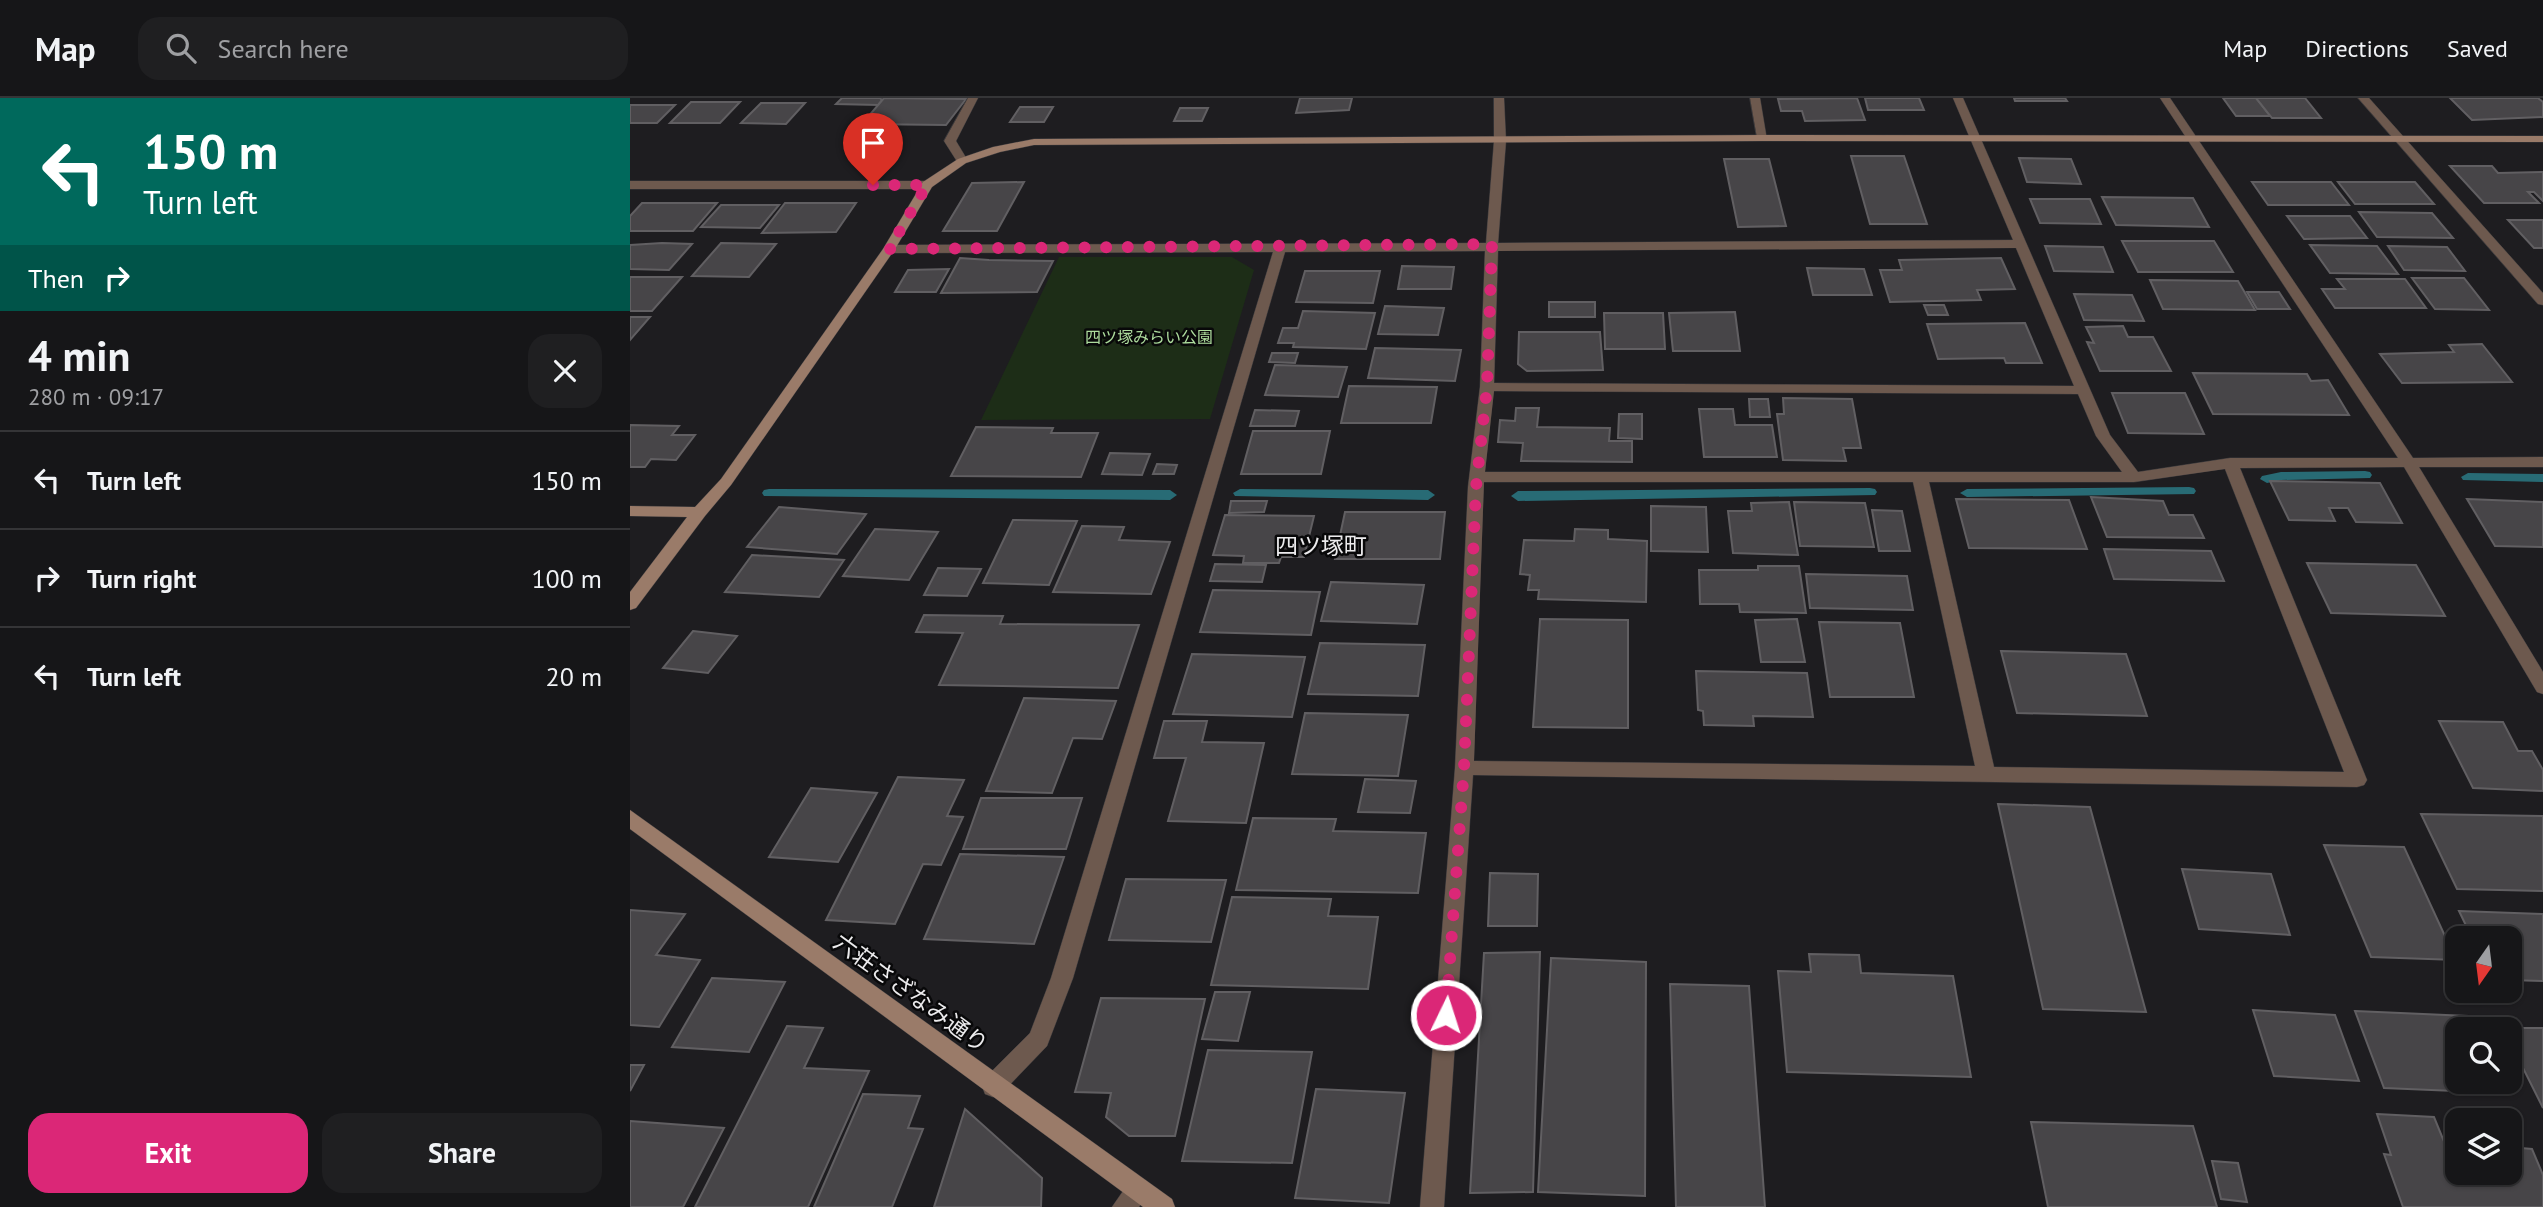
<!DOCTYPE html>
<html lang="en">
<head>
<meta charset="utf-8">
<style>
	:root { --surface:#161618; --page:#1f1f21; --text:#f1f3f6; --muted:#9e9fa2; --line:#353537; --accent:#db2777 }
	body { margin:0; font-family:"PT Sans","Noto Sans JP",sans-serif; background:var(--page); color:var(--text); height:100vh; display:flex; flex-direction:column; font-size:26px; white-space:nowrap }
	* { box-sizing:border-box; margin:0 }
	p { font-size:23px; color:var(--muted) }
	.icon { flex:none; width:38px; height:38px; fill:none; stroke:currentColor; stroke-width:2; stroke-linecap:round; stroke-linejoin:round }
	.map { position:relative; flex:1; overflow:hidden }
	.side { display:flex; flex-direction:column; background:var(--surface); width:630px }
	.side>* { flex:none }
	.hud { background:#00695c; color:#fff; overflow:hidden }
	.needle { width:46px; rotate:194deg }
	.buttons { position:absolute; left:1815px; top:828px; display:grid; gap:14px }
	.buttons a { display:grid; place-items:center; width:77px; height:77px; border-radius:14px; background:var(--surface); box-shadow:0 2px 5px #0004,0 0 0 2px var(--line); font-size:35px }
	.pin { position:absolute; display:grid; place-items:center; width:60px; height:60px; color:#fff; margin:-72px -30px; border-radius:50% 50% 50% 0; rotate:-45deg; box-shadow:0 0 7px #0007 }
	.pin .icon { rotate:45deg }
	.me { position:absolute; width:77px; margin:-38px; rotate:4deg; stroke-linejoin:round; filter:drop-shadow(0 0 5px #0008) }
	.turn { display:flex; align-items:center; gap:24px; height:147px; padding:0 28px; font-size:32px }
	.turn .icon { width:91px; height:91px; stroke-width:2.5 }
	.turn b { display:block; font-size:49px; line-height:60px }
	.then { display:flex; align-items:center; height:66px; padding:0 28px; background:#0003; gap:14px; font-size:26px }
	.round { display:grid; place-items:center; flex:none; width:74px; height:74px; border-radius:21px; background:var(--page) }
	.head { display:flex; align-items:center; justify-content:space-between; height:119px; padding:0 28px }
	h1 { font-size:42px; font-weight:700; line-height:52px }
	.button { display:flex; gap:14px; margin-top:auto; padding:14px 28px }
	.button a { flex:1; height:80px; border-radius:21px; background:var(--accent); color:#fff; font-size:28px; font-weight:700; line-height:80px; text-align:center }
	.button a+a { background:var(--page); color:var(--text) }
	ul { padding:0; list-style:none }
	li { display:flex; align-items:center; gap:21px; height:98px; padding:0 28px; border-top:2px solid var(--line) }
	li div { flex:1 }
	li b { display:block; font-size:26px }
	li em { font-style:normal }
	header { display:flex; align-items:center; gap:42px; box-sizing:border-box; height:98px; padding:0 35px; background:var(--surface); border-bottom:2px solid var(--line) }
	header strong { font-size:33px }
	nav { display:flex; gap:38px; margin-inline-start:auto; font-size:24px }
	.search { width:490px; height:63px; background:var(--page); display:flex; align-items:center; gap:18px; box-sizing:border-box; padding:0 24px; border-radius:21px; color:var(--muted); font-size:26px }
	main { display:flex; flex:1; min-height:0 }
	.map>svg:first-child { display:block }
</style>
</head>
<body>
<header>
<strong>Map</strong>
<div class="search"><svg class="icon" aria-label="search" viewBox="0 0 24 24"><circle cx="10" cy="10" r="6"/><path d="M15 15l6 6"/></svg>Search here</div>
<nav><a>Map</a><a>Directions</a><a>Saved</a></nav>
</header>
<main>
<section class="side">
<div class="hud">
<div class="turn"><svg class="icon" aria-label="left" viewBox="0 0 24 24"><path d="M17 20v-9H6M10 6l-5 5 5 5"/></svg><div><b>150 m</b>Turn left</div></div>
<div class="then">Then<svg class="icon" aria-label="right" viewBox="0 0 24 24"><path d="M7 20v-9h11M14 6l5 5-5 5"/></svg></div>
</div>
<div class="head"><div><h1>4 min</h1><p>280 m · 09:17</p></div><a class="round"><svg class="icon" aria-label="close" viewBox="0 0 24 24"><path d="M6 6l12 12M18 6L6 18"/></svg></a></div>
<ul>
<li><svg class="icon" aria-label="left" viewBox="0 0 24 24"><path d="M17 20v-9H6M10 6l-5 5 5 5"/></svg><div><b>Turn left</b></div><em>150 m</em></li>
<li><svg class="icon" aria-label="right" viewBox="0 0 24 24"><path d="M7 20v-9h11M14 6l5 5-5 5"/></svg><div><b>Turn right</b></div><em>100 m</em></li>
<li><svg class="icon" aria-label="left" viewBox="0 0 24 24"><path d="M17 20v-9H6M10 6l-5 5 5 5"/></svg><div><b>Turn left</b></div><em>20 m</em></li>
</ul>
<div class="button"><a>Exit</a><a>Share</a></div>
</section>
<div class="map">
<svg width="1913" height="1109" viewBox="0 0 1913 1109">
	<rect width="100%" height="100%" fill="#1e1d20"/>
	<polygon fill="#1d2d17" points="429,159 602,159 624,172 580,321 351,322"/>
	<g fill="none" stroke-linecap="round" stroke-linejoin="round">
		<g fill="#286b75" fill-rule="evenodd">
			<polygon points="1735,373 1740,374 1742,377 1740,380 1651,382 1637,385 1630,381 1632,378 1651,374"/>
			<polygon points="1838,375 1913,376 1913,384 1833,382 1831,379"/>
			<polygon points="1559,389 1564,390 1566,393 1564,396 1337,399 1330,395 1337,391"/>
			<polygon points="1240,390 1245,391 1247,394 1245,397 888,403 881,398 888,393"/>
			<polygon points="139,391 540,392 547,397 540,402 134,398 132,395 134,392"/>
			<polygon points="610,391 798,392 805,397 798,402 605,398 603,395"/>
		</g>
	</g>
	<g fill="#474548" stroke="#615f62" stroke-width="2">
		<polygon points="212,0 250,0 252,2 248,7 206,6"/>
		<polygon points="254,0 336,1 316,27 232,26"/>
		<polygon points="670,0 722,0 719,12 666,15"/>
		<polygon points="1227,0 1235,22 1175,23 1172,13 1151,13 1148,1"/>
		<polygon points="1235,0 1289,0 1294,12 1238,12"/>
		<polygon points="1384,0 1435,0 1437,3 1385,3"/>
		<polygon points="1593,0 1626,0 1640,18 1606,18"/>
		<polygon points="1626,0 1675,0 1691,20 1642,20"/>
		<polygon points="1820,0 1908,0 1913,4 1913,19 1842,22"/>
		<polygon points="61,4 110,4 90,25 40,25"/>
		<polygon points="131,5 175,5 156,26 111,25"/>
		<polygon points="0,7 45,7 27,25 0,25"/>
		<polygon points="390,9 423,9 414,24 380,24"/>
		<polygon points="550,10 578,10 572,23 544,23"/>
		<polygon points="1221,58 1274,58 1297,126 1240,126"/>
		<polygon points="1389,60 1441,61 1451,86 1397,84"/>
		<polygon points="1094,61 1139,61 1156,128 1108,129"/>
		<polygon points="1820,68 1862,68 1868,75 1913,74 1913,103 1904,94 1898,94 1909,105 1854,105"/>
		<polygon points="394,84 367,133 313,133 342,85"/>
		<polygon points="1622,84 1701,84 1719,107 1638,107"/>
		<polygon points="1708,84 1785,84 1804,106 1725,106"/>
		<polygon points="1472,99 1563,100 1579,129 1486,127"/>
		<polygon points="1400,101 1460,101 1471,126 1410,125"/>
		<polygon points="12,105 87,105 63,133 0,133 0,118"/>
		<polygon points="155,105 226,105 206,134 132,135"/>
		<polygon points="91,107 149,107 130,130 71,129"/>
		<polygon points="1729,114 1802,115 1823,140 1747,139"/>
		<polygon points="1657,118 1720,118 1737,140 1674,141"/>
		<polygon points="1878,122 1913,122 1913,150 1904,150"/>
		<polygon points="1492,143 1584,143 1603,174 1508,174"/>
		<polygon points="32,145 62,146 39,172 0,171 0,147"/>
		<polygon points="91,145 146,146 119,179 62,178"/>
		<polygon points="1680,147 1747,148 1768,176 1700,175"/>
		<polygon points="1415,148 1473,149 1483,174 1424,173"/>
		<polygon points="1758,148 1817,149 1835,173 1774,172"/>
		<polygon points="330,160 359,162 423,163 407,194 311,195"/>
		<polygon points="1371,160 1385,191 1347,192 1351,202 1260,204 1250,172 1272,172 1269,162"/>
		<polygon points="772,168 824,169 821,191 768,191"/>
		<polygon points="1177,170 1234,171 1242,197 1183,197"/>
		<polygon points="319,171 306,194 265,194 278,172"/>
		<polygon points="675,173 750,173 743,205 666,204"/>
		<polygon points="0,179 52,179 22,213 0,213"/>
		<polygon points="1782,180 1834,180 1859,212 1805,211"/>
		<polygon points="1707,181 1775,181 1796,210 1705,210 1692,191 1715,191"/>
		<polygon points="1520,182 1608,183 1625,212 1533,211"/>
		<polygon points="1617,194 1649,194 1660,211 1627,211"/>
		<polygon points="1444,196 1502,197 1514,223 1454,222"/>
		<rect x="919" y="204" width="46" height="15"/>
		<polygon points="1294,207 1314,207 1318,217 1298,217"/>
		<polygon points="755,208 814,210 808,237 748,236"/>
		<polygon points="673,213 745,215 736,251 663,249 664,245 648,245 653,230 668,230"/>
		<polygon points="1105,214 1110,253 1043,253 1039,215"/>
		<polygon points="974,215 1033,215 1035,251 975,251"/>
		<polygon points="0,219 20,219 0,242"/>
		<polygon points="1395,225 1412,265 1376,265 1374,260 1308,261 1297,226"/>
		<polygon points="1493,228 1498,239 1523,239 1541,273 1470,273 1457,244 1464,245 1456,229"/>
		<polygon points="889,234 970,234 973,272 897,273 888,266"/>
		<polygon points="1852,246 1882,284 1772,285 1750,256 1824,254 1819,247"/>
		<polygon points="745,250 831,252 825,283 738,280"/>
		<polygon points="642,255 668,255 665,265 639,264"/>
		<polygon points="645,267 717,269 708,299 635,297"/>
		<polygon points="1563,275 1677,276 1681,283 1698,282 1719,317 1583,316"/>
		<polygon points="719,288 807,289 801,325 711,325"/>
		<polygon points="1482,295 1555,295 1574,336 1498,335"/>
		<polygon points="1153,300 1222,301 1231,350 1213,350 1216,363 1153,362 1147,316 1154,316"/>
		<polygon points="1119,301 1138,301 1140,319 1120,319"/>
		<polygon points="886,310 909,310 907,329 980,330 979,343 1002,343 1002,364 891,363 893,345 868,344 870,322 885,323"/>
		<polygon points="1069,311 1103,311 1105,327 1142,327 1147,359 1074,359"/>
		<polygon points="625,312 669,313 665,328 620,328"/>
		<polygon points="989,316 1012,316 1012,341 988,340"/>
		<polygon points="0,327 49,328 42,337 65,337 46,362 21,361 15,369 0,369"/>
		<polygon points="346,329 423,330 421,335 468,335 451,379 321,378"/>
		<polygon points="623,333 700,333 691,376 611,376"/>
		<polygon points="480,355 520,356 512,377 472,376"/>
		<polygon points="527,366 547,367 544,376 523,376"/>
		<polygon points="1640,383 1750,385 1772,425 1726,424 1718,410 1699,410 1705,423 1659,422"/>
		<polygon points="1461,399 1533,403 1539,417 1563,417 1574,440 1477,439"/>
		<polygon points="1326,401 1439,402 1457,451 1339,450"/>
		<polygon points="1837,401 1913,404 1913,449 1865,448"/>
		<polygon points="601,403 637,403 634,414 599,415"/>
		<polygon points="1159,404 1168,457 1103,455 1098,413 1122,413 1121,405"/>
		<polygon points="1164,404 1235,405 1244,449 1170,448"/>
		<polygon points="1021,408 1076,409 1078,454 1021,453"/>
		<polygon points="149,409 236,416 207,456 117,449"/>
		<polygon points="1242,412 1272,413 1280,453 1249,453"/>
		<polygon points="715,414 815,414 810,461 705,461"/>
		<polygon points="595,417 684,418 674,459 651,459 649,465 613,465 614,458 583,457"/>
		<polygon points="383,422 447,423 419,487 353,485"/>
		<polygon points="452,428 494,429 489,442 540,444 521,496 423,494"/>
		<polygon points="245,431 308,434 279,482 213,478"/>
		<polygon points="945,431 978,432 978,441 1017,443 1016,504 908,501 909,492 898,492 900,477 890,476 894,442 944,443"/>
		<polygon points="1474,451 1581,453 1594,483 1484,481"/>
		<polygon points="122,457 214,462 189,499 95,494"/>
		<polygon points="1677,465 1786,467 1815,518 1701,515"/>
		<polygon points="585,466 636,467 632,484 580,483"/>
		<polygon points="1128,468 1169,468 1176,515 1110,514 1109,506 1070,506 1069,472 1128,472"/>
		<polygon points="308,470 351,471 337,498 294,497"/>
		<polygon points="1176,476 1277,478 1283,512 1180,510"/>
		<polygon points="701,484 794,487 787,526 691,523"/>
		<polygon points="583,492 690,494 681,537 570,534"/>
		<polygon points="294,517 373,518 370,526 509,527 488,590 309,587 333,535 286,534"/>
		<polygon points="910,521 998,522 998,630 903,629"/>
		<polygon points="1167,521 1175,564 1131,564 1125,522"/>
		<polygon points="1189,524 1270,525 1284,599 1200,599"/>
		<polygon points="63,533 107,538 78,575 33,570"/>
		<polygon points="690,545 795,547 788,598 678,596"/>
		<polygon points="1371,553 1496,556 1517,618 1387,615"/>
		<polygon points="562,556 675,559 662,619 543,616"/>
		<polygon points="1066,573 1177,575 1183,619 1123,618 1124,628 1074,627 1073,613 1068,612"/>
		<polygon points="394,600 486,603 472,641 443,640 422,695 356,693"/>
		<polygon points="675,615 778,617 768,678 662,676"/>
		<polygon points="534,623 577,623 572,644 634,645 616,725 538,723 556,660 524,660"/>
		<polygon points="1809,623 1873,624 1888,653 1902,653 1913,672 1913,693 1843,690"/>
		<polygon points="268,679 334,682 317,718 333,719 311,767 293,766 265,826 196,822"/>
		<polygon points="735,681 786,683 780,715 728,714"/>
		<polygon points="181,690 247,695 208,764 139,759"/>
		<polygon points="351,700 452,700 436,751 333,751"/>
		<polygon points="1368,706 1460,709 1516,914 1413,911"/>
		<polygon points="1791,716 1913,718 1913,793 1827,791"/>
		<polygon points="623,720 706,721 703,733 796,735 788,795 606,792"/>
		<polygon points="1694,747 1774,749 1826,862 1741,859"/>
		<polygon points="330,756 434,759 404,846 294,841"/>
		<polygon points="1552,771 1641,776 1660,837 1569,831"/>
		<polygon points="860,775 908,776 907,828 858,828"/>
		<polygon points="496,781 596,782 581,844 479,842"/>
		<polygon points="602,799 701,801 698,818 748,819 738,891 581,887"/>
		<polygon points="0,812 55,816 26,857 70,862 29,929 0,927"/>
		<polygon points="1829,813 1913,816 1913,883 1880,882 1880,840 1842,840"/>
		<polygon points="910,854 903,1094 840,1095 854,855"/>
		<polygon points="1179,856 1229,857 1231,875 1323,878 1341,979 1157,974 1148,873 1181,874"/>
		<polygon points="921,860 1016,864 1015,1098 908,1094"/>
		<polygon points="82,880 155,884 119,954 42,949"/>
		<polygon points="1040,886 1119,888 1135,1109 1046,1109"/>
		<polygon points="585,894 620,894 608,943 572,941"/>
		<polygon points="471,900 575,901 545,1038 499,1038 476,1019 481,995 445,994"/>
		<polygon points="1623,912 1705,917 1729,983 1644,978"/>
		<polygon points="1725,913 1838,918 1844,931 1827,931 1827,984 1867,984 1872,995 1754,990"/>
		<polygon points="157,928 193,930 174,970 239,973 178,1109 65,1109"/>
		<polygon points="1873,930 1913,930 1913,1010 1880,944 1880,931"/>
		<polygon points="578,952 682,954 662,1065 552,1063"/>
		<polygon points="0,967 14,967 0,993"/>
		<polygon points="686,991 775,995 759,1105 665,1100"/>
		<polygon points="233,996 290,998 278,1030 293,1031 262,1109 184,1109"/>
		<polygon points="335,1011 412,1080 411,1109 304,1109"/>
		<polygon points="1747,1016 1804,1019 1815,1046 1827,1046 1827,1074 1880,1074 1880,1049 1902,1051 1913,1077 1913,1109 1773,1109 1754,1056 1761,1057"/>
		<polygon points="0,1023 94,1030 53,1109 0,1109"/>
		<polygon points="1401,1024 1563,1028 1587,1109 1418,1109"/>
		<polygon points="1582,1063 1608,1065 1617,1104 1591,1101"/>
	</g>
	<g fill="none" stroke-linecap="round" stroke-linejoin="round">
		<defs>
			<g id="street">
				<polygon points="338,0 348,0 326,43 338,63 332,66 328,65 314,43"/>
				<path d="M 864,0 L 874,0 L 876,43 L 868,145 L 1383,142 L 1323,0 L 1333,0 L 1480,337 L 1508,374 L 1600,360 L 1768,360 L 1530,0 L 1540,0 L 1783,360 L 1913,359 L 1913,369 L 1789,369 L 1913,574 L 1913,596 L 1907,594 L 1774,369 L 1610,370 L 1737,682 L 1734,687 L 1727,689 L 843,677 L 814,1109 L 790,1109 L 825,670 L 838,389 L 850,289 L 855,153 L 655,154 L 443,880 L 417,948 L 371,996 L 363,999 L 355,996 L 352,988 L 355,980 L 400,935 L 421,880 L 643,154 L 259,155 L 253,151 L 259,147 L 856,145 L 864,43 ZM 1386,150 L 1444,288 L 864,285 L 868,153 ZM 864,293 L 1448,296 L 1466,338 L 1492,374 L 855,374 ZM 1595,371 L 1714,674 L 1364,669 L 1299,384 L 1504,384 ZM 854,384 L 1283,384 L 1345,668 L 844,663 Z"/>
				<polygon points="1120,0 1130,0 1137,42 1127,40"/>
				<polygon points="1728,0 1739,0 1913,195 1913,207 1908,206"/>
				<polygon points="0,83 297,83 303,87 297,91 0,91"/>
				<polygon points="508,1079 516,1083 520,1091 509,1109 482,1109 500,1083"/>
			</g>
			<g id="secondary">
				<polygon points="1133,37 1913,38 1913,44 1133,43 404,47 370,54 336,65 302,89 265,151 101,387 75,418 6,510 0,512 0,494 57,419 0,418 0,408 65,409 91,381 253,151 293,84 328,61 363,49 404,41"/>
				<polygon points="0,712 542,1101 545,1109 513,1109 0,731"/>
			</g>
		</defs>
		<use href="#street" stroke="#3b3a3d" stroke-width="1"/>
		<use href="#secondary" stroke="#3b3a3d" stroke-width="1"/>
		<use href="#street" fill="#6d594e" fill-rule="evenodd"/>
		<use href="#secondary" fill="#9a7b69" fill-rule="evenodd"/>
	</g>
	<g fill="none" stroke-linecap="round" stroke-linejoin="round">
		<polyline stroke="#db2777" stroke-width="12" stroke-dasharray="0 21.6" points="243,87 297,87 259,151 862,146 857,289 846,389 834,670 816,917"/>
	</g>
	<g text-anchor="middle" stroke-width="5" stroke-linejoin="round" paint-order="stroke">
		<g font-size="16" fill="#addc9d" stroke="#080809">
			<text x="519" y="245">四ツ塚みらい公園</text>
		</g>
		<g font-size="23" fill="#ecebed" stroke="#080809">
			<text x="691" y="456">四ツ塚町</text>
		</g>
		<g font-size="23" fill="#ecebed" stroke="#080809">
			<text transform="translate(281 895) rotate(36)" y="8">六荘さざなみ通り</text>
		</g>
	</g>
</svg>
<div class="buttons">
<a><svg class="needle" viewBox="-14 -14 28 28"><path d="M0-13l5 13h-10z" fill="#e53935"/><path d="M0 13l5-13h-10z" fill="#9e9fa2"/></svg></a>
<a><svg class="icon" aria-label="search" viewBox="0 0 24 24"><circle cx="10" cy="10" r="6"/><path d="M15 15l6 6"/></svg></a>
<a><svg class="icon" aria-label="layers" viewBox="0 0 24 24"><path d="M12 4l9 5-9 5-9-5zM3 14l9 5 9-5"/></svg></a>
</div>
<div class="pin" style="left:243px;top:87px;background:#d93025"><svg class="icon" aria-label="arrive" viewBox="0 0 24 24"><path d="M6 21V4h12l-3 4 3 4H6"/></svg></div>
<svg class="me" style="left:816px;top:917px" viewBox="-20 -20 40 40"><circle r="17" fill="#db2777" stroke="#fff" stroke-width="3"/><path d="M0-11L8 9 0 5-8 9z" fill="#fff"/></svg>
</div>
</main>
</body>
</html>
